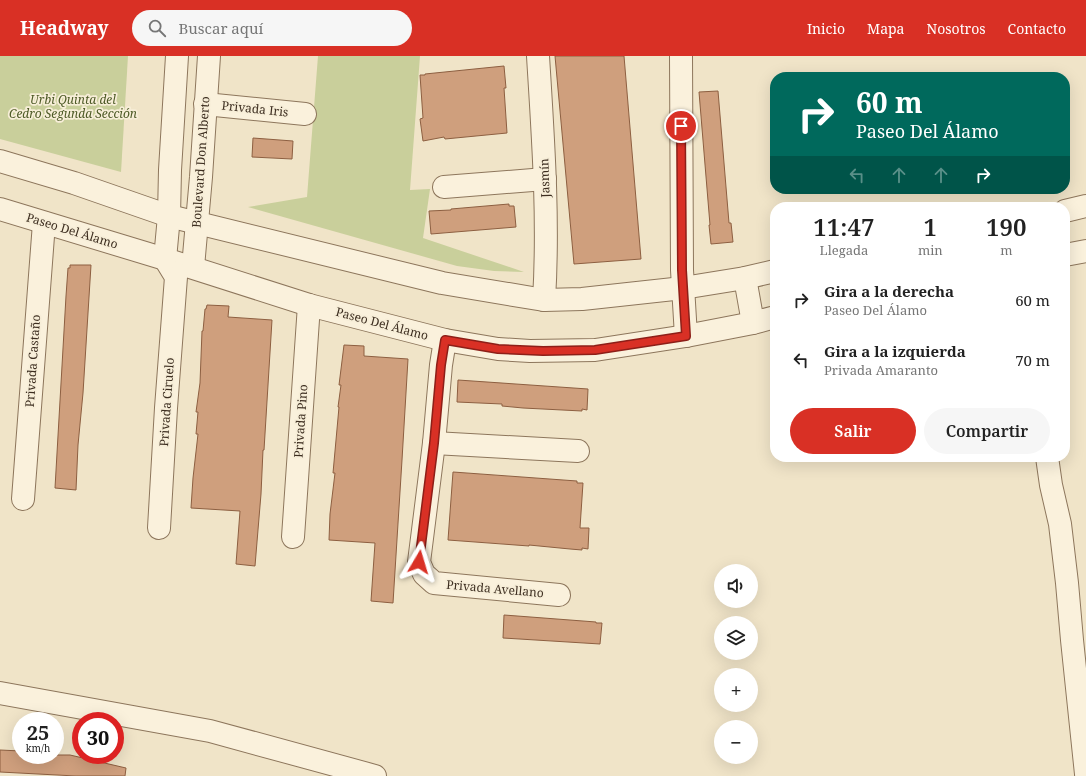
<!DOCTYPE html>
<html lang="es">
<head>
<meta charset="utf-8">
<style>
	:root { --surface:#fff; --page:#f6f6f6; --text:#222; --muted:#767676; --accent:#d93025 }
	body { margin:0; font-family:"Noto Serif",serif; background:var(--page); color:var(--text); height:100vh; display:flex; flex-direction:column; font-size:15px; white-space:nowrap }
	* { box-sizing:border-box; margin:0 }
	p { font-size:13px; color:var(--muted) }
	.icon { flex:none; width:22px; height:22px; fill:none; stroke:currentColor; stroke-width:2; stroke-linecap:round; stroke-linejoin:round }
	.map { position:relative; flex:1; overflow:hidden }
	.drawer { position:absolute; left:770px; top:146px; width:300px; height:260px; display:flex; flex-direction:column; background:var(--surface); border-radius:16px; box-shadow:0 4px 16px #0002 }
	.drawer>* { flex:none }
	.banner { position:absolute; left:770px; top:16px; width:300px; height:122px; border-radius:16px; box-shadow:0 4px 16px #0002; background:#00695c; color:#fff; overflow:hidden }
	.buttons { position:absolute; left:714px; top:508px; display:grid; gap:8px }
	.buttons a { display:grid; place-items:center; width:44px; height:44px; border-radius:50%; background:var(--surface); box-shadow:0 4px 16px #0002; font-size:20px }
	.speed { position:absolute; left:12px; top:656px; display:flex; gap:8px; font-size:20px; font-weight:700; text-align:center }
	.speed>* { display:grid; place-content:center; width:52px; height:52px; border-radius:50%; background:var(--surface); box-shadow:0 4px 16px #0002; line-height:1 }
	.speed small { font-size:10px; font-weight:400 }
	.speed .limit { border:6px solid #d22; background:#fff; color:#111 }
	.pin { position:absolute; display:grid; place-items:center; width:34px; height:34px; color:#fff; margin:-17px; border:2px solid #fff; border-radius:50%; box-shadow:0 1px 4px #0007 }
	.me { position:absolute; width:44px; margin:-22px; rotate:7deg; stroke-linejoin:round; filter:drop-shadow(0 0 3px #0008) }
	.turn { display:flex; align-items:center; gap:14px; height:84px; padding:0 20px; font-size:18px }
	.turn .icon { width:52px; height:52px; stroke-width:2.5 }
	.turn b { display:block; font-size:28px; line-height:34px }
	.lanes { display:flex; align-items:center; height:38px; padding:0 20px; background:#0003; justify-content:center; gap:20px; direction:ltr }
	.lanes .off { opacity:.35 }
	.eta { display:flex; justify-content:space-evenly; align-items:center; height:68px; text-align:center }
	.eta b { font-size:24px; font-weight:600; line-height:28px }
	.action { display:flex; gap:8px; margin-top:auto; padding:8px 20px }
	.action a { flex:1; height:46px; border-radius:24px; background:var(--accent); color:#fff; font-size:16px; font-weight:600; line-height:46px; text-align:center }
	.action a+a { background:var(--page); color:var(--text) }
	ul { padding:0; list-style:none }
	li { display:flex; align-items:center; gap:12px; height:60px; padding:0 20px }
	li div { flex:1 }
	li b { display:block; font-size:15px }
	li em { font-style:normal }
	header { display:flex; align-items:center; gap:24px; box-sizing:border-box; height:56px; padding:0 20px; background:var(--accent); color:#fff }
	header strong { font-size:19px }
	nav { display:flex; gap:22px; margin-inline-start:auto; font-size:14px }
	.search { width:280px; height:36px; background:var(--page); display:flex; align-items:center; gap:10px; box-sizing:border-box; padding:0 14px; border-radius:22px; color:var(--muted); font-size:15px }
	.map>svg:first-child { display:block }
</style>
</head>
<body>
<header>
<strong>Headway</strong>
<div class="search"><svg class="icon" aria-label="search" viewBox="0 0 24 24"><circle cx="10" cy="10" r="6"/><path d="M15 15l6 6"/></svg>Buscar aquí</div>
<nav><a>Inicio</a><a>Mapa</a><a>Nosotros</a><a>Contacto</a></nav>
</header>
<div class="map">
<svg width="1086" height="720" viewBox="0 0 1086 720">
	<rect width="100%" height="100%" fill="#f0e4c8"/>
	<g fill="#c9cf9b">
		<polygon points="0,0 128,0 121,116 0,83"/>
		<polygon points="318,0 420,0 410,134 430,133 423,182 524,216 494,215 457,210 248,151 307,141"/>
	</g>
	<g fill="#cf9f7d" stroke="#8d5f41">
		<polygon points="555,0 624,0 641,203 574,208"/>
		<polygon points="504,10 506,32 504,32 507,77 445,83 444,81 423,85 420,63 423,62 420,19 425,19 425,18"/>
		<polygon points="718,35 729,167 731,167 733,186 711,188 709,169 710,169 699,36"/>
		<polygon points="253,82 293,85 292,103 252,101"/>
		<polygon points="509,148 509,150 514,150 516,171 431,178 429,155 451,154 451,153"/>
		<polygon points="70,209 91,209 83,337 78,389 76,434 55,432 66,240 68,212 70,212"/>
		<polygon points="207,249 229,250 228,261 272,264 264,394 263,394 261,438 255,510 236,508 240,455 191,452 193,422 198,378 196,378 198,356 196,356 200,327 202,275 203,275 205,253 206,253"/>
		<polygon points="344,289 364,290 364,300 408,303 402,404 393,547 371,545 375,487 329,484 330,458 335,417 333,417 339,351 338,351 341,329 339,329"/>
		<polygon points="458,324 588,333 587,354 582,353 582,355 523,352 502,350 502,348 457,346"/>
		<polygon points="453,416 577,425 577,427 583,427 580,472 589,472 588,493 582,492 582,494 570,493 529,489 529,490 448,484"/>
		<polygon points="504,559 596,566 596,567 602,567 600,588 503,582"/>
		<polygon points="0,694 21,695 21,699 70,699 126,712 125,720 76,720 0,716"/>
	</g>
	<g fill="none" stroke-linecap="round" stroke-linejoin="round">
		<defs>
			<g id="minor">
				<path d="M 538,0 C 543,81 549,163 544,244"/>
				<polyline points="681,0 682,214 686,280"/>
				<polyline points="205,48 305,58"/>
				<polyline points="444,131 545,123"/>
				<polyline points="745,222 753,267"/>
				<polyline points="445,284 441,309 434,387 419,506 424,518 434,527 559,539"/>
				<polyline points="434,387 578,395"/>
				<polyline points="1047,401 1051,429 1060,468 1067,527 1072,584 1086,718"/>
				<polyline points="23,443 44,167"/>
				<polyline points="159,472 166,352 176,221 165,203"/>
				<polyline points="293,481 309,249"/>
			</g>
			<g id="tertiary">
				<polyline points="0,105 74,127 169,160 442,227 544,244 582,243 683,232 745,222 775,215"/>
				<polyline points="0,153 165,203 309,249 445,284 498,293 530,295 595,294 686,280 753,267 775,261"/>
				<polyline points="1065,155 1086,150"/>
				<polyline points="1065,199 1086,195"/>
				<polyline points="165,203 169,160 170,114 177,0"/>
				<polyline points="193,211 201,121 209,0"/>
				<polyline points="0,637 210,675 375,720"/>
			</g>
		</defs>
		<use href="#minor" stroke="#8d765c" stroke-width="24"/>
		<use href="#tertiary" stroke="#8d765c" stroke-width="24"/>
		<use href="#minor" stroke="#faf1dc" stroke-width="22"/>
		<use href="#tertiary" stroke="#faf1dc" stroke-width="22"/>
	</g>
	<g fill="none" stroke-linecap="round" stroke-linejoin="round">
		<defs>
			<polyline id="route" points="419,506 434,387 441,309 445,284 498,293 543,295 595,294 686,280 682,214 681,70"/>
		</defs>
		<use href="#route" stroke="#8d1f18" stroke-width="10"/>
		<use href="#route" stroke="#d93025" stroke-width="7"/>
	</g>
	<g text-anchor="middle" stroke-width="3.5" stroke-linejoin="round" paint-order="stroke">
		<g font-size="12" font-style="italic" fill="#4d5a26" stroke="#f7eed8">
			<text x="73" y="48">Urbi Quinta del<tspan x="73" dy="14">Cedro Segunda Sección</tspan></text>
		</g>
		<g font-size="12" fill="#3d2e20" stroke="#f7eed8">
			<text transform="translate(255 53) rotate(6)" y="4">Privada Iris</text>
			<text transform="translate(201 106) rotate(-86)" y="4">Boulevard Don Alberto</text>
			<text transform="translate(545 122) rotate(-92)" y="4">Jasmín</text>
			<text transform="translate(72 175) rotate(17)" y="4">Paseo Del Álamo</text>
			<text transform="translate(382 268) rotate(15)" y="4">Paseo Del Álamo</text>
			<text transform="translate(33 305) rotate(-86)" y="4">Privada Castaño</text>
			<text transform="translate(167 346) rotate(-86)" y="4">Privada Ciruelo</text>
			<text transform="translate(301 365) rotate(-86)" y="4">Privada Pino</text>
			<text transform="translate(495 533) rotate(5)" y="4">Privada Avellano</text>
		</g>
	</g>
</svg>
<div class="buttons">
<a><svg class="icon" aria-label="sound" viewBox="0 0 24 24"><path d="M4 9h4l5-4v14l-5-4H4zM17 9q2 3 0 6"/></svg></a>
<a><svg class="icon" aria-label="layers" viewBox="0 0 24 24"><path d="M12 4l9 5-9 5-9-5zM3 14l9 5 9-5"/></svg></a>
<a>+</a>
<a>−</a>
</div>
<div class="speed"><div>25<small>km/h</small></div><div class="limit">30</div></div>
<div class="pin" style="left:681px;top:70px;background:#d93025"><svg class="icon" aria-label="arrive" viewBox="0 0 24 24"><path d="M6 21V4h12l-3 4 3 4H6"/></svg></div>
<svg class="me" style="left:419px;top:506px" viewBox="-20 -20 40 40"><path d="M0-17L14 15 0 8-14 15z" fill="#d93025" stroke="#fff" stroke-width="4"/></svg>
<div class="banner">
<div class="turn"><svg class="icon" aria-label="right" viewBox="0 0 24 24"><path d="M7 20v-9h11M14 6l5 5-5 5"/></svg><div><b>60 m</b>Paseo Del Álamo</div></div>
<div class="lanes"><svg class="icon off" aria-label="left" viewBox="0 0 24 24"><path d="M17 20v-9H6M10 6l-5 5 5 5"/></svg><svg class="icon off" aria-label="ahead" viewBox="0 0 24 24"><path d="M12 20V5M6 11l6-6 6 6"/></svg><svg class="icon off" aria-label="ahead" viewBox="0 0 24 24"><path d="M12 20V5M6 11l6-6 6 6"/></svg><svg class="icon" aria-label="right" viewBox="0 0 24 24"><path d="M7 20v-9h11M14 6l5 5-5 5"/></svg></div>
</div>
<section class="drawer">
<div class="eta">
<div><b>11:47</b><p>Llegada</p></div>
<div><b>1</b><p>min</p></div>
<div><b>190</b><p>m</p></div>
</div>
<ul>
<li><svg class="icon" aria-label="right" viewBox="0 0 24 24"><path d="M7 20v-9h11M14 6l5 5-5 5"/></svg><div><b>Gira a la derecha</b><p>Paseo Del Álamo</p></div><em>60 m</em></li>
<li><svg class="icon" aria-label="left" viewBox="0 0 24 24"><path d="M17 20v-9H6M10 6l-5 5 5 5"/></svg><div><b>Gira a la izquierda</b><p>Privada Amaranto</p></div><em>70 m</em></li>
</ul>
<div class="action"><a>Salir</a><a>Compartir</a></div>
</section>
</div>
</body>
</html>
